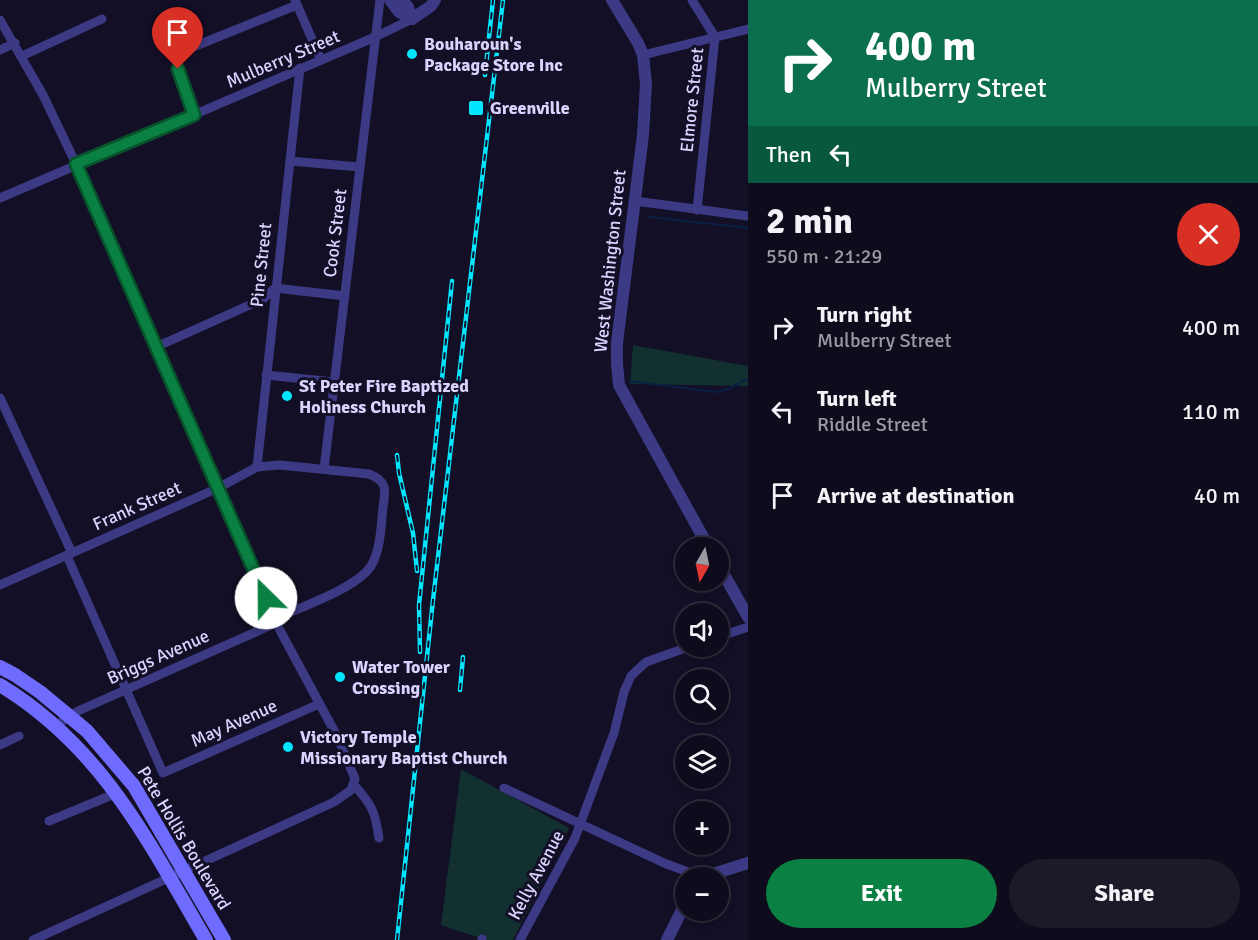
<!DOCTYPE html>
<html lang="en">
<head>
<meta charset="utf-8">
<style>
	:root { --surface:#0e0b1c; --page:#1c1929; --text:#f1f3f6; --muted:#9b9ba3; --line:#2e2b3b; --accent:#0b8043 }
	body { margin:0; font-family:Signika,sans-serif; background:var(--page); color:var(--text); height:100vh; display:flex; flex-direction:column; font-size:22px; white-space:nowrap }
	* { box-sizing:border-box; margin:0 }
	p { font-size:20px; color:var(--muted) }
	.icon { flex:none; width:33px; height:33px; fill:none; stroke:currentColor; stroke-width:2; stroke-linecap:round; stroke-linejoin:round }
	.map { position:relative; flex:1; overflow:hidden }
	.side { display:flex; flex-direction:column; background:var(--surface); width:510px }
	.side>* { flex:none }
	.guide { background:#0b6e4f; color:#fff; overflow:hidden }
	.needle { width:39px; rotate:189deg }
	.controls { position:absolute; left:675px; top:537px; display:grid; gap:12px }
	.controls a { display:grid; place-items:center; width:54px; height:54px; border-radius:50%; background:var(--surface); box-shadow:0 3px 9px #0003,0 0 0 2px var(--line); font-size:30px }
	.pin { position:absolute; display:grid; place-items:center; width:51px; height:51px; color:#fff; margin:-62px -26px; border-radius:50% 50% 50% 0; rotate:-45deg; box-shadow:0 0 6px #0007 }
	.pin .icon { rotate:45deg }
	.me { position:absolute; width:66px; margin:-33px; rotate:337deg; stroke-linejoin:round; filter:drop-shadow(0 0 4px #0008) }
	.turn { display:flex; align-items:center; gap:21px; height:126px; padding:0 18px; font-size:27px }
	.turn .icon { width:78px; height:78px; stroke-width:2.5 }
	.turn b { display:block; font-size:42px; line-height:51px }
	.then { display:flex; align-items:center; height:57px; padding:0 18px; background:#0003; gap:12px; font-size:22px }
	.round { display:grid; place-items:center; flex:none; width:63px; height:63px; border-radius:32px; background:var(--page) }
	.head { display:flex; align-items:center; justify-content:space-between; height:102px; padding:0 18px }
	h1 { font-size:36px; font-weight:700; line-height:45px }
	.action { display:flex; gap:12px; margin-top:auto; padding:12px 18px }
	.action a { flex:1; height:69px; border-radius:36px; background:var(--accent); color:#fff; font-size:24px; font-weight:700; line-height:69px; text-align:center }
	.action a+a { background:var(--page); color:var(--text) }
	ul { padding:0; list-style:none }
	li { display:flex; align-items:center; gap:18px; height:84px; padding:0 18px }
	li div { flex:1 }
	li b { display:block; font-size:22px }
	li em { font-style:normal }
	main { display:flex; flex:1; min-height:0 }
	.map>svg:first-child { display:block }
</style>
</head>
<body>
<main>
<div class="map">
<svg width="748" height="940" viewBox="0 0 748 940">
	<rect width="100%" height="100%" fill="#130f26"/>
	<g fill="#12302f">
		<polygon points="633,345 748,366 748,386 630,384"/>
		<polygon points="461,769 569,828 513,940 485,940 441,925"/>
	</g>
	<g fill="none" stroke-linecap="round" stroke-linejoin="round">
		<g stroke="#0a1f44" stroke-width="2">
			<polyline points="649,217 748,228"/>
			<polyline points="629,381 716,392 729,389 748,378"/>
		</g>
		<g stroke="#3d3a85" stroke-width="9">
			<polyline points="295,0 321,60"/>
			<polyline points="692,0 715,37 697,210"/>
			<polyline points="0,20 43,95 76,164 276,623 337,736 355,779 351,790 334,802 33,940"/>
			<polyline points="0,50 15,43"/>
			<polyline points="643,55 748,29"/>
			<polyline points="22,56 102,19"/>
			<polyline points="194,115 176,61 177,55 183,51 297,5"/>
			<polyline points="290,161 360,167"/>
			<polyline points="0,198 375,37 412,19"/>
			<polyline points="635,201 748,216"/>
			<polyline points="156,347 263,299 275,288 345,296"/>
			<polyline points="266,375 334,382"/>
			<polyline points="0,398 72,553"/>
			<polyline points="257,467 300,68"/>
			<polyline points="324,469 380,0"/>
			<polyline points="67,556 163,773 319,704"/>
			<path d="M 0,585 L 218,488 L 257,467 L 280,465 L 369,474 C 387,481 386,489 383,507 C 381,525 381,549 371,566 C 357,588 299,608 274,619"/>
			<polyline points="718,637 748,627"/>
			<polyline points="55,726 78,711 276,623"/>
			<polyline points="0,745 19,736"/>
			<path d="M 354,785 C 372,805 375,811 379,838"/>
			<polyline points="504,788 664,863 696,875"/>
			<polyline points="49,821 117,793"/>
			<polyline points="482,939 482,940"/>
			<polyline points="520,940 575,838 614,733 624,692 631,676 646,662 691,646"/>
		</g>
		<g stroke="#3d3a85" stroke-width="12">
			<polyline points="390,0 399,12 412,19"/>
			<polyline points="402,0 408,7 412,19"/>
			<polyline points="612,0 638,43 643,55 646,84 643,135 617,343 617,364 619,385 709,548"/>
			<polyline points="412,19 431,6 435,0"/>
			<polyline points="718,564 748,617"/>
			<polyline points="695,878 696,875 710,875 748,863"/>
			<polyline points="667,940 686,902"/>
		</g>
		<g stroke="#6f6bff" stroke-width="14">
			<polyline points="0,667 15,675 40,692 87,731 134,786 224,940"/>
			<path d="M 0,685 C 102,747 148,841 206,940"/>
		</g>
		<defs>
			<g id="rail">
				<polyline points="485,75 493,0"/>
				<polyline points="397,455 399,473 413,533 417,571"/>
				<polyline points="420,652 419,605 452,281"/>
				<polyline points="460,690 463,657"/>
				<polyline points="397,940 433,600 503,0"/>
			</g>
		</defs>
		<use href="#rail" stroke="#00e5ff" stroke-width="4.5"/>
		<use href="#rail" stroke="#130f26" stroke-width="2" stroke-dasharray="7" stroke-linecap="butt"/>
	</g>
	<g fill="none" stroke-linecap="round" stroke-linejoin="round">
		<defs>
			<polyline id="route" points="178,69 194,115 76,164 266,598"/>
		</defs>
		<use href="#route" stroke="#07532c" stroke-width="15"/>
		<use href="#route" stroke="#0b8043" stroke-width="10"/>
	</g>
	<g fill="#00e5ff" stroke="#130f26" stroke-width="2">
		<circle cx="412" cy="54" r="6"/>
		<rect x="468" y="100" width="16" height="16" rx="3"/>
		<circle cx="287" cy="396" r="6"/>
		<circle cx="340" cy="677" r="6"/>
		<circle cx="288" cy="747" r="6"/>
	</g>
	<g text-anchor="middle" stroke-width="6" stroke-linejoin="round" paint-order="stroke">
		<g font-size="18" font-weight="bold" fill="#d9d4ff" stroke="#130f26" text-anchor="start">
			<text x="424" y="50">Bouharoun's<tspan x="424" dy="21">Package Store Inc</tspan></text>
			<text x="490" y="114">Greenville</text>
			<text x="299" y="392">St Peter Fire Baptized<tspan x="299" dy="21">Holiness Church</tspan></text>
			<text x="352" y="673">Water Tower<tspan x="352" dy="21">Crossing</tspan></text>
			<text x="300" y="743">Victory Temple<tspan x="300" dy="21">Missionary Baptist Church</tspan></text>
		</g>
		<g font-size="18" fill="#d9d4ff" stroke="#130f26">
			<text transform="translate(283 59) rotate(-23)" y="6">Mulberry Street</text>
			<text transform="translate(692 100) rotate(-84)" y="6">Elmore Street</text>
			<text transform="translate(335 233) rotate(-83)" y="6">Cook Street</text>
			<text transform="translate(610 261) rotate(-84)" y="6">West Washington Street</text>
			<text transform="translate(261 265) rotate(-84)" y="6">Pine Street</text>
			<text transform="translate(137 506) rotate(-24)" y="6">Frank Street</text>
			<text transform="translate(158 657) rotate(-24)" y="6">Briggs Avenue</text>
			<text transform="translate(234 723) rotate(-24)" y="6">May Avenue</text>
			<text transform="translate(184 838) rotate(59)" y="6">Pete Hollis Boulevard</text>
			<text transform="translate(536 875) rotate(-62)" y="6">Kelly Avenue</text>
		</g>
	</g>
</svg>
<div class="controls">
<a><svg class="needle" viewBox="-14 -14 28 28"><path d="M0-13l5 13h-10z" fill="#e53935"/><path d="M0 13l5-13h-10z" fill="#9b9ba3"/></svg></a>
<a><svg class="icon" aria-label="sound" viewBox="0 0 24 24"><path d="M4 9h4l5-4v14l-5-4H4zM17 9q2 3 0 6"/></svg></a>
<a><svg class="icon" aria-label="search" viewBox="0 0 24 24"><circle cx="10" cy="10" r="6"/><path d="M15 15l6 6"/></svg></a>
<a><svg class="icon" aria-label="layers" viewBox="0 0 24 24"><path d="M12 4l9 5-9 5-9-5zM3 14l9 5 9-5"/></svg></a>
<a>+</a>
<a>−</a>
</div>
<div class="pin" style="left:178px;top:69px;background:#d93025"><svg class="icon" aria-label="arrive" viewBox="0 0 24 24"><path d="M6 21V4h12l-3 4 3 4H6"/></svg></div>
<svg class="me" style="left:266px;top:598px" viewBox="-20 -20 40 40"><circle r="19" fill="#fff"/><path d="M0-13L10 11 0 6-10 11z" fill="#0b8043"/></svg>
</div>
<section class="side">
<div class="guide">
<div class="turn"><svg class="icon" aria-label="right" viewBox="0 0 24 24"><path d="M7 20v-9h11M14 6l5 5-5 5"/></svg><div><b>400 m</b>Mulberry Street</div></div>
<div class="then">Then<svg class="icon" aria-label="left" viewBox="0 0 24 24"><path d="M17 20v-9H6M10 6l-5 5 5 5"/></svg></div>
</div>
<div class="head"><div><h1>2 min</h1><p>550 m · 21:29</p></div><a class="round" style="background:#d93025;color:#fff"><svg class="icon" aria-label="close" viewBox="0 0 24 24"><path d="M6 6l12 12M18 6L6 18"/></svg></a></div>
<ul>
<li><svg class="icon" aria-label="right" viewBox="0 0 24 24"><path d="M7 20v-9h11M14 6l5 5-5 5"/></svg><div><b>Turn right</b><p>Mulberry Street</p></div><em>400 m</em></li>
<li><svg class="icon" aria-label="left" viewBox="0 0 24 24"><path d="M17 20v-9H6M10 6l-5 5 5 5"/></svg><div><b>Turn left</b><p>Riddle Street</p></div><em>110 m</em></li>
<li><svg class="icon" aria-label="arrive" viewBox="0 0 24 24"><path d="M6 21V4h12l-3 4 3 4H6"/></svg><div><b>Arrive at destination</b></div><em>40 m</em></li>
</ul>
<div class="action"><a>Exit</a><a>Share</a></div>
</section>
</main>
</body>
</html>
